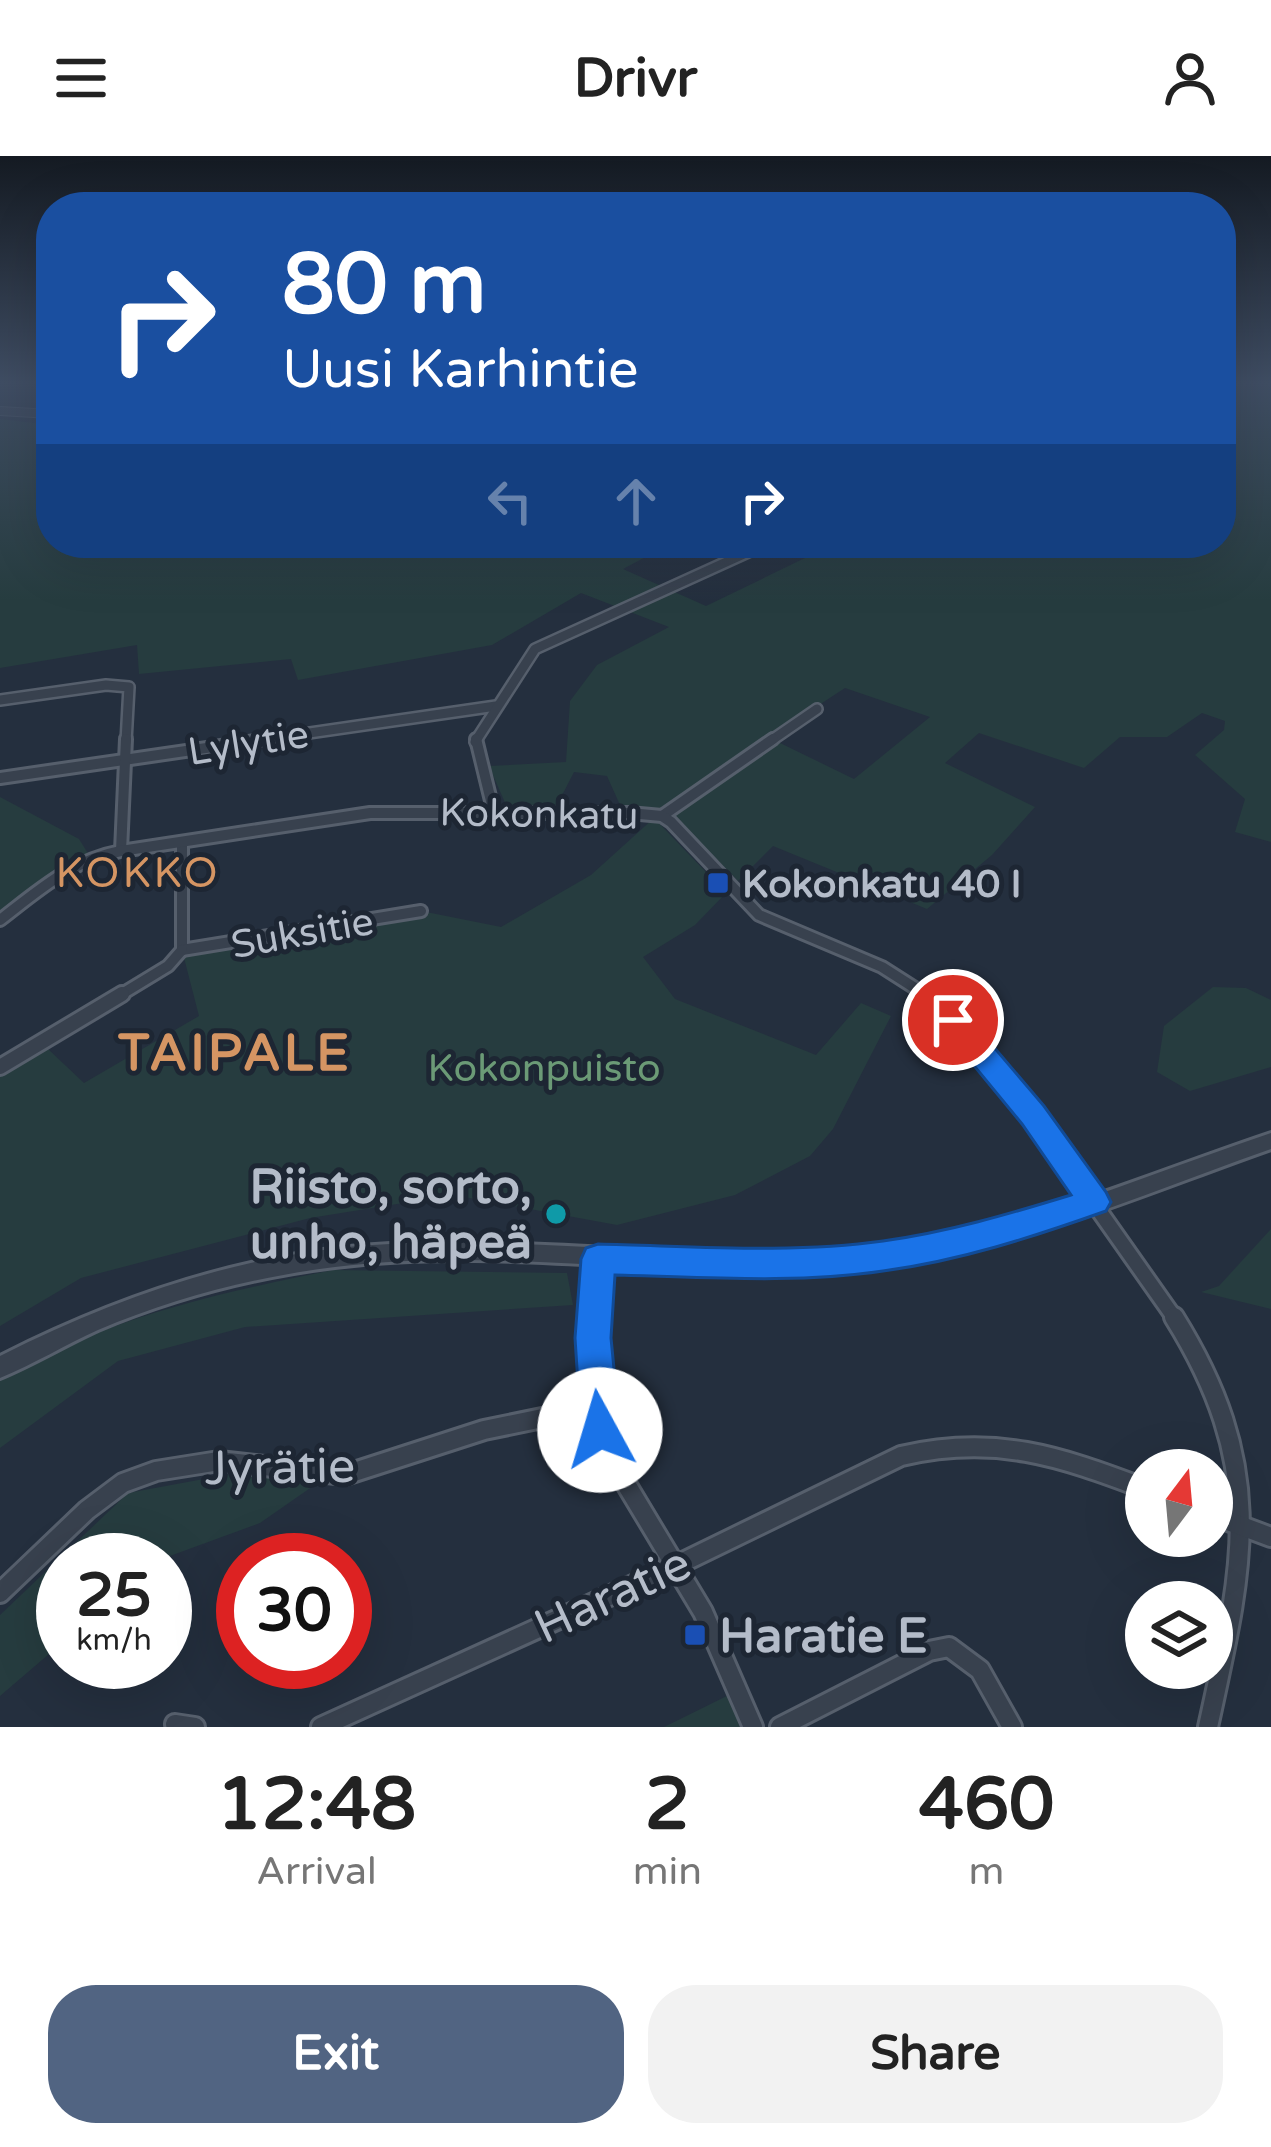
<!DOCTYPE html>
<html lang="en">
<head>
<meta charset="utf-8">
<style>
	:root { --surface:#fff; --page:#f2f2f2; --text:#222; --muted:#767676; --accent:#516482 }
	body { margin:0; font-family:"Varela Round",sans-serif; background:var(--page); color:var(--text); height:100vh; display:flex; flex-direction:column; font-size:45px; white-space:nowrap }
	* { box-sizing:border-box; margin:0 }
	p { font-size:39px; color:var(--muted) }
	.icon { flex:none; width:66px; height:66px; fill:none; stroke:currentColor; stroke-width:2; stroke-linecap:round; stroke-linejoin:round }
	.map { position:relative; height:1571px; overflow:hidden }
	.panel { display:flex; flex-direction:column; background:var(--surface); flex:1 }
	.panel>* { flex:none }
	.guide { position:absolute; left:36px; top:36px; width:1200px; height:366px; border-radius:48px; box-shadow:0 12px 48px #0002; background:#1a4fa0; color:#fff; overflow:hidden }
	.needle { width:78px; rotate:16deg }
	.fabs { position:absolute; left:1125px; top:1293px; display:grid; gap:24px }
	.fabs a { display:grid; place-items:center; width:108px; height:108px; border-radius:50%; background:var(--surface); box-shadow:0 12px 48px #0002; font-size:60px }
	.speed { position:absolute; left:36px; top:1377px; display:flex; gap:24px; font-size:60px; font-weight:700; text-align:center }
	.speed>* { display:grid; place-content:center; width:156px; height:156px; border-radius:50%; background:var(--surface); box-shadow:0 12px 48px #0002; line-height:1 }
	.speed small { font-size:30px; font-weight:400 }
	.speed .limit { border:18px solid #d22; background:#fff; color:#111 }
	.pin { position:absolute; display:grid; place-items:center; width:102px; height:102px; color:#fff; margin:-51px; border:6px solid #fff; border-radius:50%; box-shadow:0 3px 12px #0007 }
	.me { position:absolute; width:132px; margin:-66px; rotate:354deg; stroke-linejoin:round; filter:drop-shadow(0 0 9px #0008) }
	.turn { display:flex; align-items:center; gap:42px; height:252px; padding:0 48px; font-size:54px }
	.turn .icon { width:156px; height:156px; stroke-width:2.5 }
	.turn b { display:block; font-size:84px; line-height:102px }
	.lanes { display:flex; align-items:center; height:114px; padding:0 48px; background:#0003; justify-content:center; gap:60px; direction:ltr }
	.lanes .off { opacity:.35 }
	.eta { display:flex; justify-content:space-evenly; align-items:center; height:204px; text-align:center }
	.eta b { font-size:72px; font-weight:800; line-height:84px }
	.button { display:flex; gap:24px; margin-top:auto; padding:24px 48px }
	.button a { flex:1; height:138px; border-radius:48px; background:var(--accent); color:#fff; font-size:48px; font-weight:800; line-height:138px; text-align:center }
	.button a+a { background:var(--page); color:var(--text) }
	header { display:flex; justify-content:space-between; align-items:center; height:156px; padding:0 48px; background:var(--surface); font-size:54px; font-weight:800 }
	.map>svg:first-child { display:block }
</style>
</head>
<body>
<header><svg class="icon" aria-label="menu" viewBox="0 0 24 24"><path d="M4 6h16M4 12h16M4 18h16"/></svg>Drivr<svg class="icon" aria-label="person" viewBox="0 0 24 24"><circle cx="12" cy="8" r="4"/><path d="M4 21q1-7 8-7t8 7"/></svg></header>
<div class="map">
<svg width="1271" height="1571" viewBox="0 0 1271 1571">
	<rect width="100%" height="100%" fill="#242f3e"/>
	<g fill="#263c3f">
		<polygon points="1221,225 1271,225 1271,686 1235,676 1245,643 1195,599 1224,574 1225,565 1202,557 1167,581 1120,581 1084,612 979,577 945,607 1035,651 992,699 927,753 773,690 738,725 673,658 778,586 854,623 930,561 845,532 658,654 620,649 607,620 574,616 555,653 506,649 489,610 566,606 570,545 597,509 669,471 581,437 492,489 298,524 291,503 139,518 137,489 0,512 0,263 51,269 51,387 672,387 623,413 706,450 836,387 1221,387"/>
		<polygon points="0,641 79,683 89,699 59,715 0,758"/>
		<polygon points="654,662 726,737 695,769 643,801 675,843 816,899 861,847 891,860 833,973 810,1000 735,1039 617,1069 453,1039 310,1062 81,1122 0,1170 0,919 48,893 84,927 199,860 182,794 421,755 501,771 591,719"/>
		<polygon points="1213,831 1246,832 1271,844 1271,911 1190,935 1157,916 1164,870"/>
		<polygon points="1271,1073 1271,1153 1201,1136 1219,1130"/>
		<path d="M 333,1114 L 567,1117 L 573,1149 L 245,1171 L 118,1205 L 0,1292 L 0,1224 C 100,1163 219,1137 333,1114 Z"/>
		<polygon points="236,1317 316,1328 260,1367 159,1404 63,1404 63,1486 0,1540 0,1459 128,1337"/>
		<polygon points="737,1535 753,1571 664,1571"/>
	</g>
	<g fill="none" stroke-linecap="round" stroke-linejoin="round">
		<defs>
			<polyline id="minor-far4" points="0,255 51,258"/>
			<g id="minor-far3">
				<polyline points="0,544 106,529 129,531 126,586"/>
				<polyline points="247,586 496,550"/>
				<polyline points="475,586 535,493 768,387"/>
				<polyline points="769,586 817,553"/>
			</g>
			<g id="minor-far2">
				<polyline points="476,583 494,657"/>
				<polyline points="0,622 268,583"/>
				<polyline points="662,660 773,583"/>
				<polyline points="182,686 182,794"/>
				<polyline points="121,695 126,583"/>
				<path d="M 0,764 C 39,734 72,704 121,695 L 370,657 L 629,657 L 662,660 L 671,666 L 759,759 L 882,811 L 929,841"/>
				<polyline points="182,794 421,755"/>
				<polyline points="117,841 168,810 182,794"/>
			</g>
			<g id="minor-far1">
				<polyline points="926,838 964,872 1005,921 1176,1164"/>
				<polyline points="0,911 122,838"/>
				<polyline points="594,1164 598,1103"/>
			</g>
			<g id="minor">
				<polyline points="594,1161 600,1274 614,1308 703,1456 753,1571"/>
				<path d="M 1174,1161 C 1268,1312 1244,1407 1208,1571"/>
				<polyline points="1212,1359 1271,1381"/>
				<polyline points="0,1437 87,1354 123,1327 156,1315 219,1305 345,1319 484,1274 596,1251"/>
				<polyline points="175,1568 195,1571"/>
				<path d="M 321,1571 L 675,1410 L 901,1300 C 995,1278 1059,1300 1146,1333"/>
				<polyline points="780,1571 929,1495 949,1491 980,1514 1012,1571"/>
			</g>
			<path id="tertiary" d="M 1271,977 L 1271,993 C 1143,1038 1016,1095 880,1110 C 699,1130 516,1088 335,1111 C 254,1121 174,1142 98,1174 C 65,1189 34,1208 0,1222 L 0,1200 C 122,1138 253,1094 390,1088 C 553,1080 717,1109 880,1092 C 1016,1077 1142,1020 1271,977 Z"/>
		</defs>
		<use href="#minor-far4" stroke="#565f6c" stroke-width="10"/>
		<use href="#minor-far3" stroke="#565f6c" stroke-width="14"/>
		<use href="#minor-far2" stroke="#565f6c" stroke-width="16"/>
		<use href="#minor-far1" stroke="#565f6c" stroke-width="20"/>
		<use href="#minor" stroke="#565f6c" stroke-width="24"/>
		<use href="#tertiary" stroke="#565f6c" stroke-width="6"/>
		<use href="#minor-far4" stroke="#38414e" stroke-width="8"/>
		<use href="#minor-far3" stroke="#38414e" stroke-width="9"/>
		<use href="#minor-far2" stroke="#38414e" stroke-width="10"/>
		<use href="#minor-far1" stroke="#38414e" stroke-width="14"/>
		<use href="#minor" stroke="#38414e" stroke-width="18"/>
		<use href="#tertiary" fill="#38414e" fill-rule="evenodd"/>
	</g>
	<linearGradient id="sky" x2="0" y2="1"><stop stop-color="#141a22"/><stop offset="0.51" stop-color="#3f4d63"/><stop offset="1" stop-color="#3f4d63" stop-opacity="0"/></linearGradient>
	<rect width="1271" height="445" fill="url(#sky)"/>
	<path fill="#1a73e8" stroke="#114b97" stroke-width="3" d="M 953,853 L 964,856 L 1044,950 L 1106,1036 L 1111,1046 L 1106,1055 C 1033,1081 959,1105 883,1115 C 795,1128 703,1121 615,1119 L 611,1182 L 620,1274 L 614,1287 L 600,1293 L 587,1287 L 581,1274 L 575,1182 L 581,1103 L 586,1092 L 598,1088 C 692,1090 790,1098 883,1085 C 948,1076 1009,1058 1071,1039 L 1022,968 L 943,872 L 939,864 Z"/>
	<g fill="#1a4fb4" stroke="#1d2633" stroke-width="4.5">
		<rect x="706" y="715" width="24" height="24" rx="6"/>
		<rect x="683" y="1467" width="24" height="24" rx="6"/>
	</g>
	<circle fill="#0f9aa8" stroke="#1d2633" stroke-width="4.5" cx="556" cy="1058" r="12"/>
	<g text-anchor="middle" stroke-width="10" stroke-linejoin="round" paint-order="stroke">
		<g font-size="39" fill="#b4bcc9" stroke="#1d2633">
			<text transform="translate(248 586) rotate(-9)" y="14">Lylytie</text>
			<text transform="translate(539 657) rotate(1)" y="14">Kokonkatu</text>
			<text transform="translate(302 776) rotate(-10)" y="14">Suksitie</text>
		</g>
		<g font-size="39" font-weight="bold" fill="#b4bcc9" stroke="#1d2633" text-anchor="start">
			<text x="742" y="741">Kokonkatu 40 I</text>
		</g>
		<g font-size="39" fill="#6b9a76" stroke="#1d2633">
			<text x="544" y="925">Kokonpuisto</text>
		</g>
		<g font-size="42" letter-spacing="3" fill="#d59563" stroke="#1d2633">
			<text x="138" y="731">KOKKO</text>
		</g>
		<g font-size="48" font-weight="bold" fill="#b4bcc9" stroke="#1d2633" text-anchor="end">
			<text x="532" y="1047">Riisto, sorto,<tspan x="532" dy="55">unho, häpeä</tspan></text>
			<text x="719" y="1496" text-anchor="start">Haratie E</text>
		</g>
		<g font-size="48" fill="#b4bcc9" stroke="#1d2633">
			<text transform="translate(280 1310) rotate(-1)" y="17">Jyrätie</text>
			<text transform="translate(612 1438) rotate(-25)" y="17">Haratie</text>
		</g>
		<g font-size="51" font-weight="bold" letter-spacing="3" fill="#d59563" stroke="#1d2633">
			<text x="235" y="914">TAIPALE</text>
		</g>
	</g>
</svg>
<div class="fabs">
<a><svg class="needle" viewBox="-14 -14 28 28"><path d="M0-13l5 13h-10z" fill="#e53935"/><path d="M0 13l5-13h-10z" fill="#767676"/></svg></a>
<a><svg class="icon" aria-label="layers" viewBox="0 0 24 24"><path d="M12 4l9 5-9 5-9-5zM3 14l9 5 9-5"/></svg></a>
</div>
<div class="speed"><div>25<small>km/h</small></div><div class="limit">30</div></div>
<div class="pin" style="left:953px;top:864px;background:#d93025"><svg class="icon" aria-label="arrive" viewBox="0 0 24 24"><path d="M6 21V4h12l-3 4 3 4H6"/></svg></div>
<svg class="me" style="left:600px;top:1274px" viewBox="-20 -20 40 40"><circle r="19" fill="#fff"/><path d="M0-13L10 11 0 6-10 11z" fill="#1a73e8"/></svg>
<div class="guide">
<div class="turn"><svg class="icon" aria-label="right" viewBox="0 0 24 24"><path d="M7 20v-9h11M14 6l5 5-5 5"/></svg><div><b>80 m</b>Uusi Karhintie</div></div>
<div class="lanes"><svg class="icon off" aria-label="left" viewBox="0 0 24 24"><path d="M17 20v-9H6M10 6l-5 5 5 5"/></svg><svg class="icon off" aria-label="ahead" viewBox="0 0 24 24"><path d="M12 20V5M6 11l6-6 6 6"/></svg><svg class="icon" aria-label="right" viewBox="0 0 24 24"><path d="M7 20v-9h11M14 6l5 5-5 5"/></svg></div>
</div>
</div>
<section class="panel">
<div class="eta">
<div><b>12:48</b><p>Arrival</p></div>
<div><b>2</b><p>min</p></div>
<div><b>460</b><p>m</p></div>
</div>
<div class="button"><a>Exit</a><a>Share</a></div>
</section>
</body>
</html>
